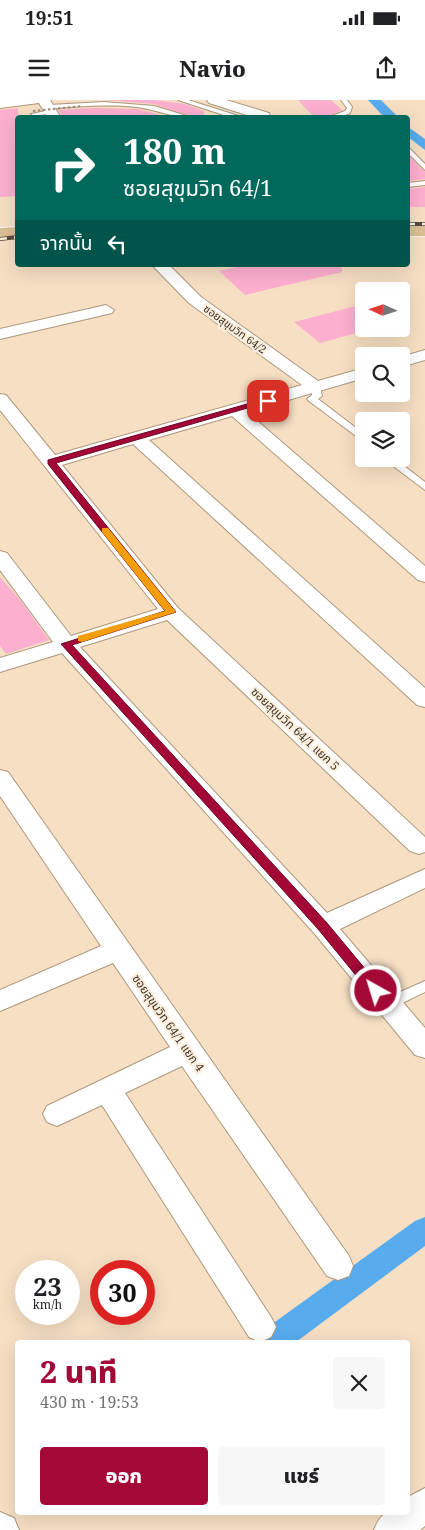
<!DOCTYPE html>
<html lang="th">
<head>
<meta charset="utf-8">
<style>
	:root { --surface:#fff; --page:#f6f6f6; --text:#202124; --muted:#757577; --accent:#a40836 }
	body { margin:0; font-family:"Noto Serif","Noto Sans Thai",serif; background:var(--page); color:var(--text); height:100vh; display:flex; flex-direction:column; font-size:19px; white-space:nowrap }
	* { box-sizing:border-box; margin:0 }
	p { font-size:16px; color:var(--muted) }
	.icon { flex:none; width:28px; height:28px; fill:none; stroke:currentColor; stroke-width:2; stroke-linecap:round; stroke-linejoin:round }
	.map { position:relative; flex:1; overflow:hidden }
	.details { position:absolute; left:15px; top:1240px; width:395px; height:175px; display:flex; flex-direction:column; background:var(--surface); border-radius:5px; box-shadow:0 5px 20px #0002 }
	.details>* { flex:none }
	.top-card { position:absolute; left:15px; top:15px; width:395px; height:152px; border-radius:5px; box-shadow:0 5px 20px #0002; background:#00695c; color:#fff; overflow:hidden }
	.needle { width:32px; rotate:273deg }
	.fabs { position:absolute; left:355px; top:182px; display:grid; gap:10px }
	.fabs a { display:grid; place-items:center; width:55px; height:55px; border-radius:5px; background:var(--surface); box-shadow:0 5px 20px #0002; font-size:25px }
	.speed { position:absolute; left:15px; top:1160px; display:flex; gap:10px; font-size:25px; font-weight:700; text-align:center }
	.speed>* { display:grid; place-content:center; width:65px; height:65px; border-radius:50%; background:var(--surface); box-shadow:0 5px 20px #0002; line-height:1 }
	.speed small { font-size:12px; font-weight:400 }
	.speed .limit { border:8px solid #d22; background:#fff; color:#111 }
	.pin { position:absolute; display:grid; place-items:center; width:42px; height:42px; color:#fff; margin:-21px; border-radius:10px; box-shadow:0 2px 8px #0006 }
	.me { position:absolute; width:55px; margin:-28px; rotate:321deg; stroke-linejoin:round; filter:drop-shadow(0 0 4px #0008) }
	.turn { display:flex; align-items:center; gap:18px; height:105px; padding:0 25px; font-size:22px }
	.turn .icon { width:65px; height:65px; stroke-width:2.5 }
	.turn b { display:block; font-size:35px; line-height:42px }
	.then { display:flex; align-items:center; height:48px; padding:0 25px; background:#0003; gap:10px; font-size:19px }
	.round { display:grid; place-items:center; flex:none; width:52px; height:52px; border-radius:5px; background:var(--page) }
	.headline { display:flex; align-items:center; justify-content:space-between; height:85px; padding:0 25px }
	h1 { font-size:30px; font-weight:800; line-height:38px; color:var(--accent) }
	.primary-button { display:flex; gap:10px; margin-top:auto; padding:10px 25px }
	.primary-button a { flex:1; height:58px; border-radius:5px; background:var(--accent); color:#fff; font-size:20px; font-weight:800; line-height:58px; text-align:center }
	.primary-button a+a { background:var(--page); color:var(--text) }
	.status { display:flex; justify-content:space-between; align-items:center; height:35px; padding:0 25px; background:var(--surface); direction:ltr }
	.status svg { height:14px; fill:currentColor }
	header { display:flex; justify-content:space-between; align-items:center; height:65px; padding:0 25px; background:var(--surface); font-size:22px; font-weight:800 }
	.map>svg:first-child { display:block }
</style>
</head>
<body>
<div class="status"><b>19:51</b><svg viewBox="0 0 49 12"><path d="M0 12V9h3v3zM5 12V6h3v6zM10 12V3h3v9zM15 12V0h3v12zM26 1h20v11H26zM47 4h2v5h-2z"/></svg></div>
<header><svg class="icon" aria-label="menu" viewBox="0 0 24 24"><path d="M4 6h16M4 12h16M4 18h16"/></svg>Navio<svg class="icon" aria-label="share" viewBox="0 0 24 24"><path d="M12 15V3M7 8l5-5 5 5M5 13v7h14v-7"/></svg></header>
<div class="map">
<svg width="425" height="1430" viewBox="0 0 425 1430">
	<rect width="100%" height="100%" fill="#f6dfc3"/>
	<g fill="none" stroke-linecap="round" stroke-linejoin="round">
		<g fill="#58abed" fill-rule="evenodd">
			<polygon points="368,0 381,0 399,18 385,18"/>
			<polygon points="408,27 425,39 425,50 408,37"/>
			<polygon points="425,1117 425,1146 296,1242 257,1242 261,1232 415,1121"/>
		</g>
	</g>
	<g fill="#fdafd0">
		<polygon points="107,0 154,0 185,4 204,11 204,18 196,18 154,4"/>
		<polygon points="298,0 331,0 342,10 324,18 315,18"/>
		<polygon points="18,8 18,96 0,97 0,10"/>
		<polygon points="93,8 137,9 174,18 63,18 58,10"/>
		<polygon points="408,55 425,72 425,79 408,81"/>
		<polygon points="425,87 425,107 408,107 408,89"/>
		<polygon points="246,165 341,165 342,172 245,195 219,171"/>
		<polygon points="364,204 364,231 320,243 294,222"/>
		<polygon points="0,477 21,501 49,540 6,554 0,546"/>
	</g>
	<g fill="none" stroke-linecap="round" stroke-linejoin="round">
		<defs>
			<g id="service">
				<polygon points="178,0 188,0 245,18 233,18"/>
				<polygon points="341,0 347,0 352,7 350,13 338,18 326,18 345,11 347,8"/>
				<path d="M 104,2 L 154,6 L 194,18 C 175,18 157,10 137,7 C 108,4 78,6 49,9 L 46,7 L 49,5 Z"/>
				<polygon points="51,10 54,12 53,13 34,16 31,14"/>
				<polygon points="408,47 425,64 425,70 408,53"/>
				<polygon points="425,81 425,85 408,87 408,83"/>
				<polygon points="316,284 320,287 322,296 318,299 364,334 364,342 309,301 307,299 312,295 312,287"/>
				<polygon points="384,359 395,359 425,382 425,390"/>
				<polygon points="425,881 425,892 392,908 387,909 382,908 380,904 382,900"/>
			</g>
			<g id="minor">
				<polygon points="0,0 50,0 61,18 48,18 39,3 0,8"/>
				<polygon points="207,0 226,0 269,13 270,16 256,18 209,3"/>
				<polygon points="152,165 169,165 201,197 318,281 364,268 364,278 247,312 425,466 425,482 418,480 232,316 149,340 425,588 425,607 417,605 133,344 62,365 178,508 425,737 425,752 419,754 410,751 167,520 80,547 327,813 425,769 425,788 340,829 425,928 425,958 415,955 314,833 62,553 0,572 0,558 53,542 0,470 0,451 7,453 71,536 158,509 0,310 0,294 6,295 55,355 302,285 189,203"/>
				<polygon points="106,205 114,210 112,213 0,239 0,229"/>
				<polygon points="425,250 425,260 401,267 401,257"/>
				<polygon points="0,670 8,672 349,1156 353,1166 349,1176 338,1180 327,1176 182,966 125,993 271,1217 276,1227 271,1237 260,1242 249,1237 102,1005 57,1026 47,1022 43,1014 47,1006 170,947 113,863 0,911 0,890 101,846 0,696"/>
				<path d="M 425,1388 L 425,1426 L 420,1430 L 374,1430 C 382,1410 387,1412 408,1412 L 408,1397 Z"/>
				<polygon points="0,1412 14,1418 19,1430 0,1430"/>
			</g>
			<g id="primary">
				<rect x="408" y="126" width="17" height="10"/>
				<polygon points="18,127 18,137 0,138 0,128"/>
			</g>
		</defs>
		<use href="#service" stroke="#ad987d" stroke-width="2"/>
		<use href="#minor" stroke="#ad987d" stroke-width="2"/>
		<use href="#primary" stroke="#fff" stroke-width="1"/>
		<use href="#service" fill="#fff" fill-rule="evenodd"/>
		<use href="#minor" fill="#fff" fill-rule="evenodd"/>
		<use href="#primary" fill="#dbbe94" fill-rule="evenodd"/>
		<defs>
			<g id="rail">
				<polyline points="408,124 425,124"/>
				<polyline points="0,139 18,137"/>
			</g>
		</defs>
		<use href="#rail" stroke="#554a3d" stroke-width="4"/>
		<use href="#rail" stroke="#fceedd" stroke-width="2.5" stroke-dasharray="7" stroke-linecap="butt"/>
		<polyline stroke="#9d8c79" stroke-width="2" stroke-dasharray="2.5 2.5" stroke-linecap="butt" points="33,11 82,6"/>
	</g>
	<polygon fill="#a40836" stroke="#6b0523" points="265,299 272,301 56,363 176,512 72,545 327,823 381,888 382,891 381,895 372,895 318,829 61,544 165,511 48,364 48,360"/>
	<polygon fill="#f59e0b" points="102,428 108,428 176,512 82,542 78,541 78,536 165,511 102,432"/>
	<g text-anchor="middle" stroke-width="4.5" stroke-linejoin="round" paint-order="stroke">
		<g font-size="11" fill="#3d3429" stroke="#fceedd">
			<text transform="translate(235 229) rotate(36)" y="4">ซอยสุขุมวิท 64/2</text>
		</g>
		<g font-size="12" fill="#3d3429" stroke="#fceedd">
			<text transform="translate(295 629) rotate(43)" y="4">ซอยสุขุมวิท 64/1 แยก 5</text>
			<text transform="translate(168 923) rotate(55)" y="4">ซอยสุขุมวิท 64/1 แยก 4</text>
		</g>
	</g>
</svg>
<div class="fabs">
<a><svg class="needle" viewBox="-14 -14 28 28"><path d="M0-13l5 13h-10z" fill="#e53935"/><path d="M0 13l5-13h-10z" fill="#757577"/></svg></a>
<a><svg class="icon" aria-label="search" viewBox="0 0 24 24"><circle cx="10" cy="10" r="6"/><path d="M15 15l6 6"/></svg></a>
<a><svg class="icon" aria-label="layers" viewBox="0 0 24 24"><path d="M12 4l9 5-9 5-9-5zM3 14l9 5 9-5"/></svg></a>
</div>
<div class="speed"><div>23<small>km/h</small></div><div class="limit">30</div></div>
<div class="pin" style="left:268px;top:301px;background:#d93025"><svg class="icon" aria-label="arrive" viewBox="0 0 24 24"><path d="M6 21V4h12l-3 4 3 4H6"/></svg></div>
<svg class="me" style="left:376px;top:891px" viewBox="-20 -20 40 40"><circle r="17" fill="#a40836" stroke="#fff" stroke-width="3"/><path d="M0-11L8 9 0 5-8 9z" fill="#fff"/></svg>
<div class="top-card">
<div class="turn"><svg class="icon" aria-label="right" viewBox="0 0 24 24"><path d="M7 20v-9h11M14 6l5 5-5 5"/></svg><div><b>180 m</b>ซอยสุขุมวิท 64/1</div></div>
<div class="then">จากนั้น<svg class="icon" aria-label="left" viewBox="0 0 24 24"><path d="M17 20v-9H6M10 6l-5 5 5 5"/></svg></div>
</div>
<section class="details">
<div class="headline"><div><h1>2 นาที</h1><p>430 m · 19:53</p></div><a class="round"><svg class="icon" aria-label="close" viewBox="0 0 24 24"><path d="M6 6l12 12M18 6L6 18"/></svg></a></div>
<div class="primary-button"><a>ออก</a><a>แชร์</a></div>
</section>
</div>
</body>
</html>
